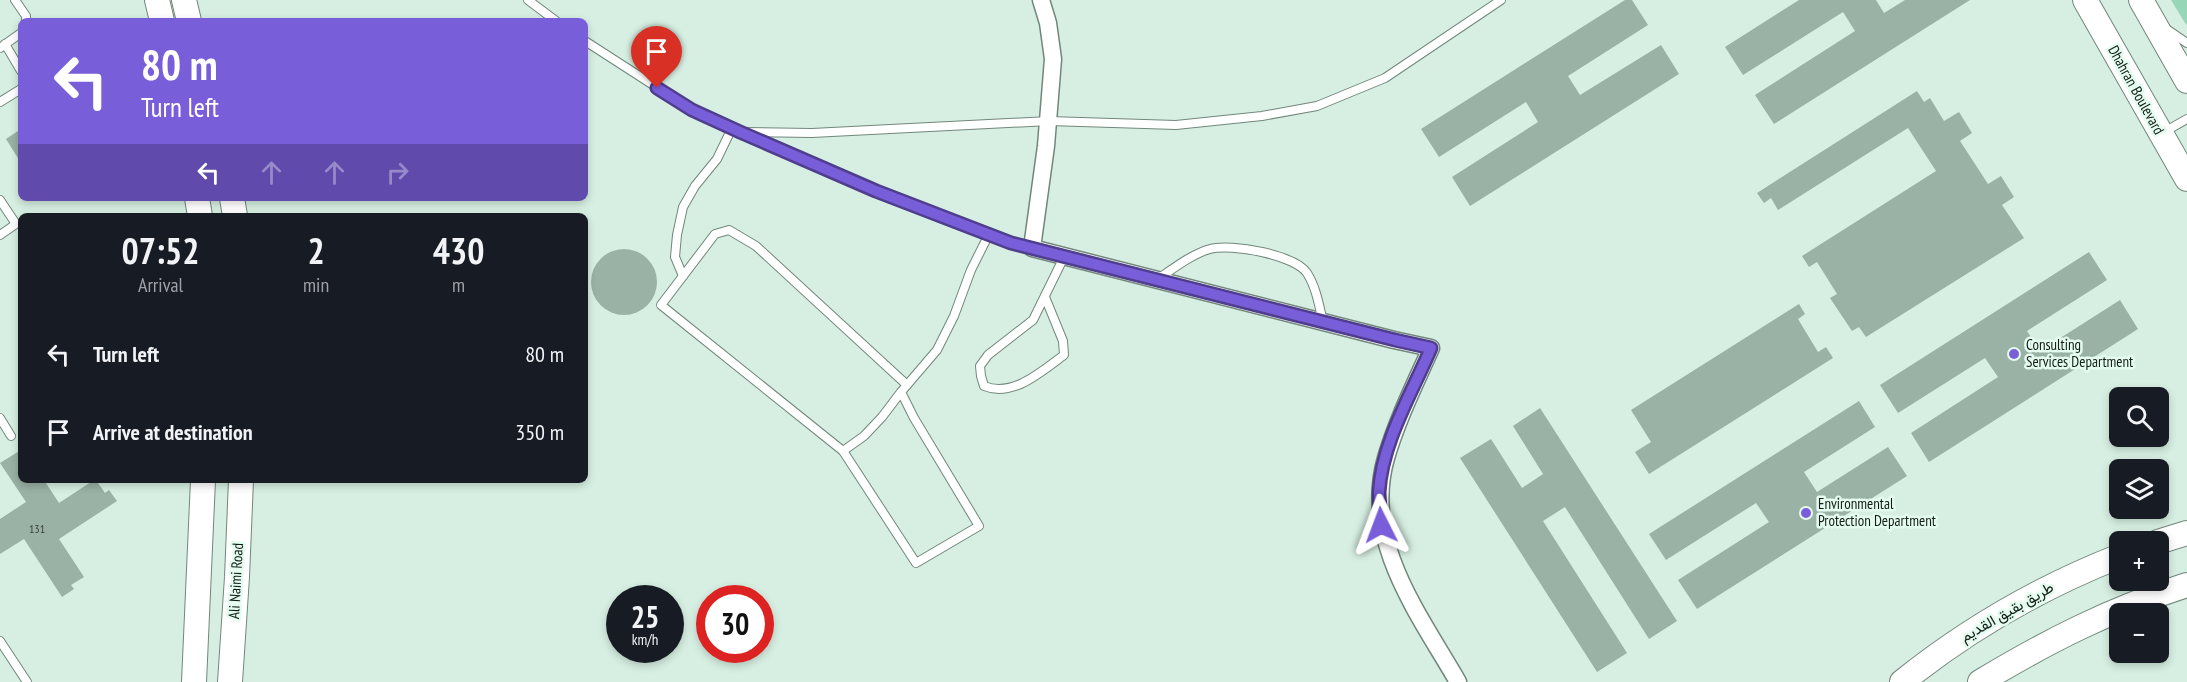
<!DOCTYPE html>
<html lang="en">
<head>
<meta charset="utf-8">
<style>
	:root { --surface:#171b24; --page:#20242c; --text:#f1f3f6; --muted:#9ea1a6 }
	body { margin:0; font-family:"PT Sans Narrow",Vazirmatn,sans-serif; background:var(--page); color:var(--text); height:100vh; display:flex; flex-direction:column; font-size:22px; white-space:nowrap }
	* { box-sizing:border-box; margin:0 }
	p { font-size:20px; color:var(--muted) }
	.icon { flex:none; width:33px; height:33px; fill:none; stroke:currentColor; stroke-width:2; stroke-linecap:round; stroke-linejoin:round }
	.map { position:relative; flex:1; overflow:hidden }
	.side { position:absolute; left:18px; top:213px; width:570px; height:270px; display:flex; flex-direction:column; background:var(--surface); border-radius:9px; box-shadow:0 3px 9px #0003 }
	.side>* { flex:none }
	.banner { position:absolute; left:18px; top:18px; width:570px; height:183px; border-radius:9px; box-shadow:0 3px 9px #0003; background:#795ed9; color:#fff; overflow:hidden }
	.fabs { position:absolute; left:2109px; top:387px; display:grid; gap:12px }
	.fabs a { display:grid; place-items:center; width:60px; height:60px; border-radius:9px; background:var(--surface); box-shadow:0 3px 9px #0003; font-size:30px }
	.speed { position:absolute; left:606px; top:585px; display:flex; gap:12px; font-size:30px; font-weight:700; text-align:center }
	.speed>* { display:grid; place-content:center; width:78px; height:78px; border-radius:50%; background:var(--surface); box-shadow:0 3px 9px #0003; line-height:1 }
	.speed small { font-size:15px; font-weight:400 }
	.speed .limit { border:9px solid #d22; background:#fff; color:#111 }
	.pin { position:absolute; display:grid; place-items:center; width:51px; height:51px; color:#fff; margin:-62px -26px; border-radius:50% 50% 50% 0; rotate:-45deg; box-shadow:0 0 6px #0007 }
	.pin .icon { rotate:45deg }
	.me { position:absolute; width:66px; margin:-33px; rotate:357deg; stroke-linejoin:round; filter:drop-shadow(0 0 4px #0008) }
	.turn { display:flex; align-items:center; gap:21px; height:126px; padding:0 24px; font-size:27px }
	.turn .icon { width:78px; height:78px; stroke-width:2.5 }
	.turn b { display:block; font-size:42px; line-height:51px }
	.lanes { display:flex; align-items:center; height:57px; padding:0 24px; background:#0003; justify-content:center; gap:30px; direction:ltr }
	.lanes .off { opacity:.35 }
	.eta { display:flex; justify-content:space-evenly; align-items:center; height:102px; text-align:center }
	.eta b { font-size:36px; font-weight:600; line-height:42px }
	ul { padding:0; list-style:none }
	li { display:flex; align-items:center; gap:18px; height:78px; padding:0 24px }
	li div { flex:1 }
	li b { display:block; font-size:22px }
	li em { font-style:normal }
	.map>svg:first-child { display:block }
</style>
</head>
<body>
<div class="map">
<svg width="2187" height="682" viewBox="0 0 2187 682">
	<rect width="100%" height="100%" fill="#d7efe2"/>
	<polygon fill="#97d6b7" points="2171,0 2187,0 2187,25 2185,23"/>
	<g fill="#9ab1a5">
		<polygon points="1625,0 1632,0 1648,25 1568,76 1580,95 1661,45 1679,74 1470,206 1452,177 1538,122 1526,102 1439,157 1421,129"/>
		<polygon points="1799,0 1876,0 1884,13 1905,0 1970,0 1774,124 1755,95 1855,31 1843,12 1743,75 1725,47"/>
		<polygon points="1917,91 1924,102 1930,98 1944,121 1959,112 1972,133 1960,141 1988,184 2001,176 2014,197 2002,205 2024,238 1866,337 1859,327 1852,331 1830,298 1837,294 1817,262 1809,267 1802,256 1936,171 1908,128 1778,210 1771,198 1764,203 1757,193"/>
		<polygon points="21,129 21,163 6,139"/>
		<circle cx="624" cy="282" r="33"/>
		<polygon points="2089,252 2107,280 2027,331 2040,351 2120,300 2138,329 1929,462 1911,433 1998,377 1985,358 1898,413 1880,385"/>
		<polygon points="1799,304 1805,314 1798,319 1818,352 1826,347 1833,358 1649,474 1635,452 1651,442 1631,410"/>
		<polygon points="1859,401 1875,427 1804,472 1817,492 1888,447 1907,476 1697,609 1678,580 1769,522 1756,503 1666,560 1649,534"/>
		<polygon points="1540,408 1677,621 1649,639 1565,507 1543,521 1627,653 1597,672 1460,458 1491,439 1522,488 1543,474 1513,426"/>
		<polygon points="21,450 21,480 44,480 59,503 94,480 96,480 105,493 109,490 117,501 59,539 84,577 71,585 74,589 62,597 24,539 0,554 0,519 26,502 0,463"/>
	</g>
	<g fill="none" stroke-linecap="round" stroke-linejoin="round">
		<defs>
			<g id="service">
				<polyline points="15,0 26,16 26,21"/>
				<polyline points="528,0 556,21"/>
				<polyline points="2165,28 2187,43"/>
				<polyline points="585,41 692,110 877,191 1011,243 1032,248"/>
				<polyline points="5,44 21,71"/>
				<polyline points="0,48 21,33"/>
				<polyline points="0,102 21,89"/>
				<polyline points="740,132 812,133 1049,121 1176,125 1262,116 1317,106 1385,78 1501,0"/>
				<polyline points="2164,132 2187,119"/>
				<polyline points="0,200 16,224 0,235"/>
				<polyline points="683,276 675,257 677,235 683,207 695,186 717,159 732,128"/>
				<path d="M 1158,279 C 1174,268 1192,254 1210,249 C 1231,243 1295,255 1307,273 C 1316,287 1319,305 1323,322"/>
				<path d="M 1045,297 L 1063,341 L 1064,355 C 1042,371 1013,398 984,386 L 981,376 L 980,366 L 988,355 L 1033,320 L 1064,257"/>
				<polyline points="901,392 914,418 979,526 916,563 843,451 661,305 715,234 729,230 756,246 907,385"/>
				<polyline points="0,418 11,436"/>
				<polyline points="843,451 864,436 882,417 901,392 937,350 954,316 971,270 989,234"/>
				<polyline points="0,641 27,682"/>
			</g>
			<path id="minor" d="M 1041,0 L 1048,23 L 1053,59 L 1046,146 L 1032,248 L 1394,340 L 1431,348 C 1415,384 1397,420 1386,458 C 1362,541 1419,614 1458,682"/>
			<g id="secondary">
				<polyline points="157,0 162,21"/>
				<polyline points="184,0 189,21"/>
				<polyline points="2085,0 2187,179"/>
				<polyline points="2141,0 2187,81"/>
				<polyline points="197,198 200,216"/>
				<polyline points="232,198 235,216"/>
				<polyline points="2158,542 2187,533"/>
				<polyline points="194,682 203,480"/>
				<polyline points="230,682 237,577 241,480"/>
				<path d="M 1902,682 C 1968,629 2041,587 2120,556"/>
				<path d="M 1980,682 C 2048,641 2111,609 2187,585"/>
			</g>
		</defs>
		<use href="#service" stroke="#71877b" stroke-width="10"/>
		<use href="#minor" stroke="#71877b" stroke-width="19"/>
		<use href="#secondary" stroke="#71877b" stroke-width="26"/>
		<use href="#service" stroke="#fff" stroke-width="8"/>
		<use href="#minor" stroke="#fff" stroke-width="16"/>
		<use href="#secondary" stroke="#fff" stroke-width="24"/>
	</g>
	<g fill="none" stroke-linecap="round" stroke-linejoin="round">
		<defs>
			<path id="route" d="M 657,88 L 692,110 L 740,132 L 876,191 L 1011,243 L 1395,340 L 1431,348 C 1412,393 1382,442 1379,492 C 1379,503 1381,514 1381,525"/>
		</defs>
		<use href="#route" stroke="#4f3d8d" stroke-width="15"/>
		<use href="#route" stroke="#795ed9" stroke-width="10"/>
	</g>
	<g fill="#795ed9" stroke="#e4fcef" stroke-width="2">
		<circle cx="2014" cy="354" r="6"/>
		<circle cx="1806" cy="513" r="6"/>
	</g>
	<g text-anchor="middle" stroke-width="5" stroke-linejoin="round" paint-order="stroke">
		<g font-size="12" fill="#36423b">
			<text x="37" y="533">131</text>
		</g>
		<g font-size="15" fill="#141d18" stroke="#e4fcef">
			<text transform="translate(2136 90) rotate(61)" y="5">Dhahran Boulevard</text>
			<text transform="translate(236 581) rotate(-87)" y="5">Ali Naimi Road</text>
			<text transform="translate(2007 612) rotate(-30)" y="5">طريق بقيق القديم</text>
		</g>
		<g font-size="15" fill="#141d18" stroke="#e4fcef" text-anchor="start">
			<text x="2026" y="350">Consulting<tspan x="2026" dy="17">Services Department</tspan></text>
			<text x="1818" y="509">Environmental<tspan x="1818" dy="17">Protection Department</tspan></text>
		</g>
	</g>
</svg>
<div class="fabs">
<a><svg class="icon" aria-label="search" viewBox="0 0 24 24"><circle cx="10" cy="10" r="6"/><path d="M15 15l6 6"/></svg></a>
<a><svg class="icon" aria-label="layers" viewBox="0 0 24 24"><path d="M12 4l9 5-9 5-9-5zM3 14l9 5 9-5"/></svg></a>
<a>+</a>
<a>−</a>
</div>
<div class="speed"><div>25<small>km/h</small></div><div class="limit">30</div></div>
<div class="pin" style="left:657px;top:88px;background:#d93025"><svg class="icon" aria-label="arrive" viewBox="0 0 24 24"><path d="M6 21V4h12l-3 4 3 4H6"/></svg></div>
<svg class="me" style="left:1381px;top:525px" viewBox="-20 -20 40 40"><path d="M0-17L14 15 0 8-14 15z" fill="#795ed9" stroke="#fff" stroke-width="4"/></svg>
<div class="banner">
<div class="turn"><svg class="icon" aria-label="left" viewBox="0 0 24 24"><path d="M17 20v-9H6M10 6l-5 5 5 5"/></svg><div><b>80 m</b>Turn left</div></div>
<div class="lanes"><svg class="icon" aria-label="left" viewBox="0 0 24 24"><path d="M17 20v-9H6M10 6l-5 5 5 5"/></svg><svg class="icon off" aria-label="ahead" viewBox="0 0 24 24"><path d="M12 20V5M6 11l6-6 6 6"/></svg><svg class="icon off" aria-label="ahead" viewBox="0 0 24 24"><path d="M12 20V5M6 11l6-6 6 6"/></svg><svg class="icon off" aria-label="right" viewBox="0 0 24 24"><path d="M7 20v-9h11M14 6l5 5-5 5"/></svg></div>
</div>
<section class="side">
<div class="eta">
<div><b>07:52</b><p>Arrival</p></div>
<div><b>2</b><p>min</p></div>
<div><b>430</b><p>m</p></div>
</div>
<ul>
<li><svg class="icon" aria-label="left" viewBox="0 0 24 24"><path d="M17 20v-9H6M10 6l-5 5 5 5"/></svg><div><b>Turn left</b></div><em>80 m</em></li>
<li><svg class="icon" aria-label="arrive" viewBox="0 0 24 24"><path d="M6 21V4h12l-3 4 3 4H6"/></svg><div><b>Arrive at destination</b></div><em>350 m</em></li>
</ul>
</section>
</div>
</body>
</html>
